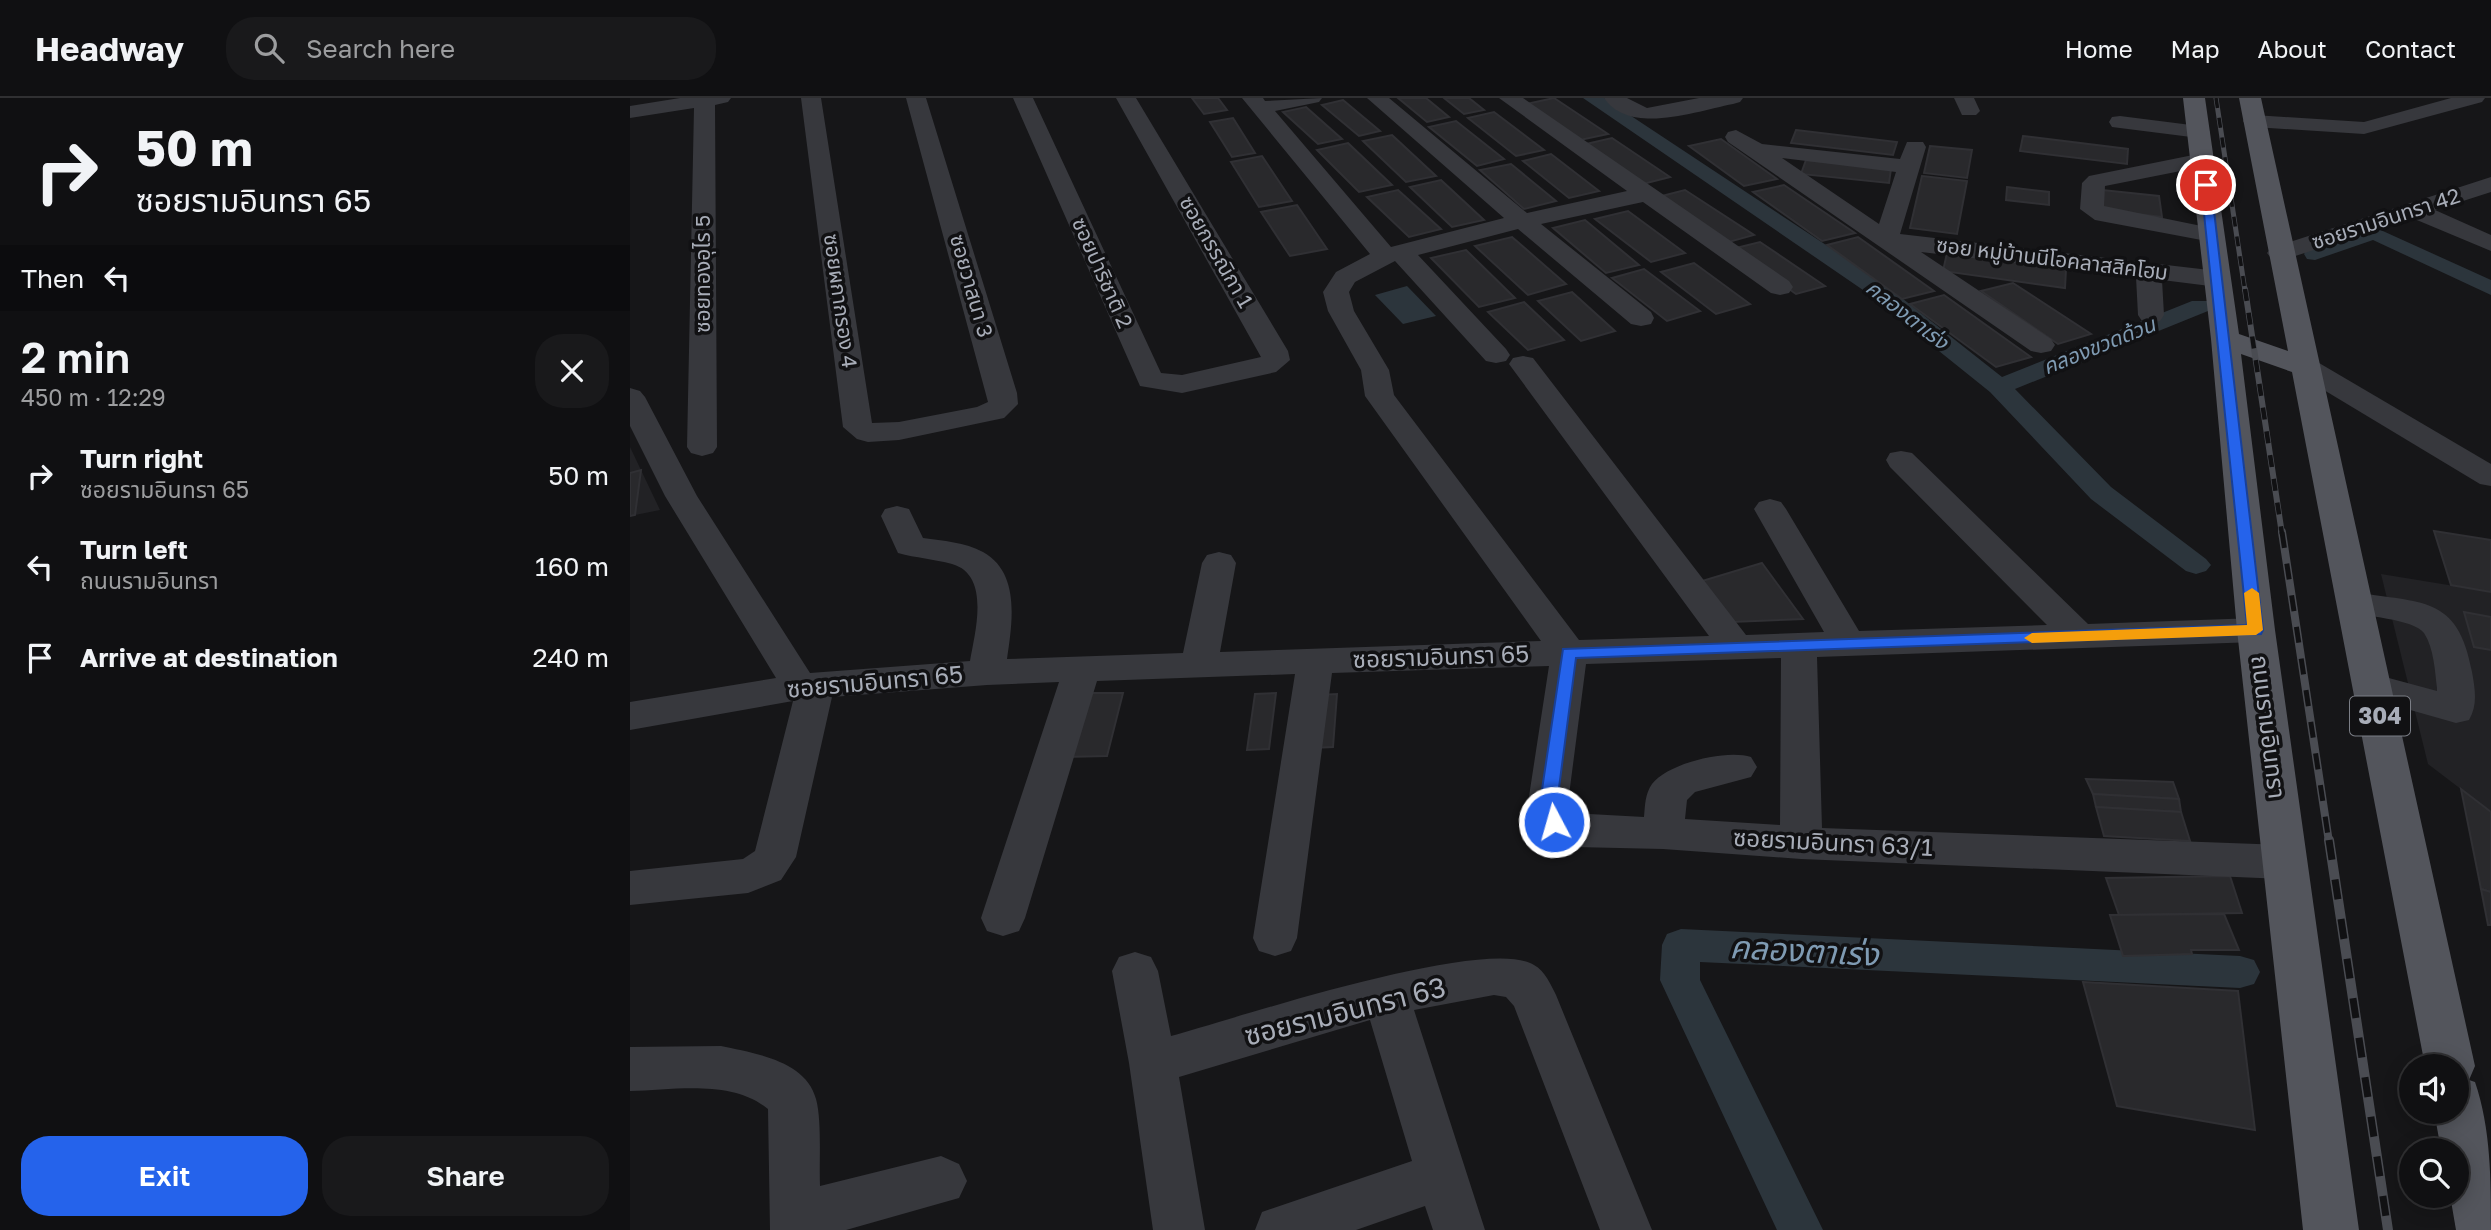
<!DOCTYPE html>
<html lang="en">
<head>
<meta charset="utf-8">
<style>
	:root { --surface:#101012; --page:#19191b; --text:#f1f3f6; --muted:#9c9d9f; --line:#303032; --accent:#2563eb }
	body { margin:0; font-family:"Golos Text","Noto Sans Thai",sans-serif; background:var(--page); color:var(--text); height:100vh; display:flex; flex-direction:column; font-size:26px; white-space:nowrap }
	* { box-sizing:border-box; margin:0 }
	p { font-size:23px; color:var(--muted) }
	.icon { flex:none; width:38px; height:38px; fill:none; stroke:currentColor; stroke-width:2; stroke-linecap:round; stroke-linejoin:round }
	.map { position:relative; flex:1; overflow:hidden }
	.details { display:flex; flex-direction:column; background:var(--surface); width:630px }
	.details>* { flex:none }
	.banner { background:#101012; color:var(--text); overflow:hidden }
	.fabs { position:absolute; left:1769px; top:956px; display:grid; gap:14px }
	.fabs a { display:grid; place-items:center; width:70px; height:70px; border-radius:50%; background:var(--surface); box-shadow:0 4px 18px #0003,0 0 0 2px var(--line); font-size:35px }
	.pin { position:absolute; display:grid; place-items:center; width:60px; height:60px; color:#fff; margin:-30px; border:4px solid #fff; border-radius:50%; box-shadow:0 2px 7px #0007 }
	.me { position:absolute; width:77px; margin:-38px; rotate:354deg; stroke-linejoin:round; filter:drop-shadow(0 0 5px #0008) }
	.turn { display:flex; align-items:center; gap:24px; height:147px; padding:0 21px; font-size:32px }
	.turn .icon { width:91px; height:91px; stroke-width:2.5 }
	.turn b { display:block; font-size:49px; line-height:60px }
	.then { display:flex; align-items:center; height:66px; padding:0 21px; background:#0003; gap:14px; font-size:26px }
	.round { display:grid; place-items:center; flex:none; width:74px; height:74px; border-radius:28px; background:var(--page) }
	.head { display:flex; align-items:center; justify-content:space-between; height:119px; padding:0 21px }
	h1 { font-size:42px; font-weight:600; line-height:52px }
	.button { display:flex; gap:14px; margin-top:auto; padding:14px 21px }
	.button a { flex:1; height:80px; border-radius:28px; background:var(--accent); color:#fff; font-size:28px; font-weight:600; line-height:80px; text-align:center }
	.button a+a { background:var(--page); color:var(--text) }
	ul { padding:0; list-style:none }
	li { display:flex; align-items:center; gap:21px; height:91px; padding:0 21px }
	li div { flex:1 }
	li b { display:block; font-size:26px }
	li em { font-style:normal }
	header { display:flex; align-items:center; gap:42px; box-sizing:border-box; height:98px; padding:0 35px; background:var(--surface); border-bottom:2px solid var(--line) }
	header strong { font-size:33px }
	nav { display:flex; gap:38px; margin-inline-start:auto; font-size:24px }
	.search { width:490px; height:63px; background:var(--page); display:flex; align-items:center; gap:18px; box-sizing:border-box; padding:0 24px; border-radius:28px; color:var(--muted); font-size:26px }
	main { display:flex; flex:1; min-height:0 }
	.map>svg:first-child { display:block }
</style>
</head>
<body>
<header>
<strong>Headway</strong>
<div class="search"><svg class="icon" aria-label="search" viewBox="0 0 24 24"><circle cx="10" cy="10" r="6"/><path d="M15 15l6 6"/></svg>Search here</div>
<nav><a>Home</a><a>Map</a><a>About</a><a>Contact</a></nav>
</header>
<main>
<section class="details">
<div class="banner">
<div class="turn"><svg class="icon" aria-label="right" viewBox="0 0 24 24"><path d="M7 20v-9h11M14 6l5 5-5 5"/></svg><div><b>50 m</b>ซอยรามอินทรา 65</div></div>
<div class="then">Then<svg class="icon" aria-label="left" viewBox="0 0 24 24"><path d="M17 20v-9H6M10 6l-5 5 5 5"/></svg></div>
</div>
<div class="head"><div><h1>2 min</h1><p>450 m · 12:29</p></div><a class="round"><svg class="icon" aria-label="close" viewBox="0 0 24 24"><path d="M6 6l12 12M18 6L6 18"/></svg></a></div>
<ul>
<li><svg class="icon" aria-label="right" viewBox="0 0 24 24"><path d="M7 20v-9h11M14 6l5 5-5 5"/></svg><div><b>Turn right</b><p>ซอยรามอินทรา 65</p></div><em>50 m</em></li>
<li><svg class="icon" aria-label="left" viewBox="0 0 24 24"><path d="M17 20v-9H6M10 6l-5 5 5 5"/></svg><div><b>Turn left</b><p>ถนนรามอินทรา</p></div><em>160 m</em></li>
<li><svg class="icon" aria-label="arrive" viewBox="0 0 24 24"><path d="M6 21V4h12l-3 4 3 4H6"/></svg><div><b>Arrive at destination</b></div><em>240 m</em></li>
</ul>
<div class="button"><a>Exit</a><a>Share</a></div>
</section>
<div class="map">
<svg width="1861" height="1132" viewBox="0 0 1861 1132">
	<rect width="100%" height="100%" fill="#161618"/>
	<g fill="#222225">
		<polygon points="0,349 30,412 0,418"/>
		<polygon points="1751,476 1861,494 1861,714 1798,666"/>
	</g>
	<polygon fill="#2c353c" points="777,188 806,218 773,226 745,197"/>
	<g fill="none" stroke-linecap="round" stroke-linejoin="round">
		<g fill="#2c353c" fill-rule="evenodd">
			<polygon points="953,0 974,0 1249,182 1372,279 1562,203 1578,203 1581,208 1578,213 1385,291 1481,389 1576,461 1581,467 1576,473 1566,476 1556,473 1461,401 1360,294 1233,192"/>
			<polygon points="1744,129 1861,182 1861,197 1743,142 1685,162 1677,161 1674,156 1677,151"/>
			<polygon points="1051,831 1610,858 1624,862 1630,874 1624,886 1610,890 1070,864 1070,882 1193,1132 1147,1132 1030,882 1032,847 1037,836"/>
		</g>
	</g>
	<g fill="#29292c" stroke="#303034" stroke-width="2">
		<polygon points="562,0 588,0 597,12 574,16"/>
		<polygon points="768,0 796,0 819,19 797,24"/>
		<polygon points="814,0 839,0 854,12 834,16"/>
		<polygon points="924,0 978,36 950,42 896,6"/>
		<polygon points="713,2 750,33 729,38 692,7"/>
		<polygon points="676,9 712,41 688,46 653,14"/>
		<polygon points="864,14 914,52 886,58 838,20"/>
		<polygon points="603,20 625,55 602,59 580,24"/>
		<polygon points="826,23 874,61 847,68 799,29"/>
		<polygon points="1166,32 1267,44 1263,57 1161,45"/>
		<polygon points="762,37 806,78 776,84 733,43"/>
		<polygon points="1393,38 1498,51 1497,66 1390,53"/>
		<polygon points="982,40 1040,79 1013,86 956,46"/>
		<polygon points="1091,41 1147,81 1114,88 1059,48"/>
		<polygon points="718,45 762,87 729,94 687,52"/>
		<polygon points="1300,48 1342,52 1337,80 1294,75"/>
		<polygon points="921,56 969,93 939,100 893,63"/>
		<polygon points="632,58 662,103 629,109 601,64"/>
		<polygon points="1176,62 1261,71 1259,85 1171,76"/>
		<polygon points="881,66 926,103 894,111 850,72"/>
		<polygon points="1292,78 1337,83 1327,136 1280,130"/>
		<polygon points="811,82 854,122 822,129 780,89"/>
		<polygon points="1154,87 1225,135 1192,143 1123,94"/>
		<polygon points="1377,89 1419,94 1419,107 1376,102"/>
		<polygon points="768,92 811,131 779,139 737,99"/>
		<polygon points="1055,92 1124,137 1095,145 1028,99"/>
		<polygon points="1472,92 1529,98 1532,119 1472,112"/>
		<polygon points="667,107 697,151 660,158 631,114"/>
		<polygon points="998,113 1055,155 1021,164 965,121"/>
		<polygon points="955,122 1009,167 976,175 923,130"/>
		<polygon points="882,139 936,186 898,197 845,148"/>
		<polygon points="1228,139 1304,193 1272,201 1197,147"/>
		<polygon points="1130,144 1195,188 1166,196 1102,151"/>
		<polygon points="836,152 885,200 849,209 801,160"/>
		<polygon points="1317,155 1436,171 1435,190 1313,173"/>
		<polygon points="1064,165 1120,206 1086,216 1031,174"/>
		<polygon points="1014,171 1070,213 1037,223 982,180"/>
		<polygon points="1383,185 1461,236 1428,246 1351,193"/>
		<polygon points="942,194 985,233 951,243 908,203"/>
		<polygon points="1314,197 1401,259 1366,269 1280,206"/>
		<polygon points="894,204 934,242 898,252 858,214"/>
		<polygon points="11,372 5,417 0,418 0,375"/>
		<polygon points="1804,433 1861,442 1861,494 1821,487"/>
		<polygon points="1132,465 1173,521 1101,524 1072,483"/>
		<polygon points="1834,514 1861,519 1861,552 1844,549"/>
		<polygon points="448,595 493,595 477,658 434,659"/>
		<polygon points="646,595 639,651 617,652 625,596"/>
		<polygon points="707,596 703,649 683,650 689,597"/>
		<polygon points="1456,681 1543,684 1549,701 1463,696"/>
		<polygon points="1831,691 1861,714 1861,794 1851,791"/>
		<polygon points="1463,696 1549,701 1551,714 1466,709"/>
		<polygon points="1466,709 1551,714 1560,743 1474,738"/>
		<polygon points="1600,778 1612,815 1489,817 1476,780"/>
		<polygon points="1851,791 1861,794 1861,827 1858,827"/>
		<polygon points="1594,816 1609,852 1561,852 1562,856 1493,858 1480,817"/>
		<polygon points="1453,884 1608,893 1625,1032 1487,1008"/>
	</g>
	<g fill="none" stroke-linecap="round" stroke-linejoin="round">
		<g fill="#37383d" fill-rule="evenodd">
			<polygon points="50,0 101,0 98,4 85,7 87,349 83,355 72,358 61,355 57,349 64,10 0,20 0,8"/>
			<polygon points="171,0 191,0 242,325 269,324 347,309 358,304 276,0 296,0 387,295 388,306 374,320 269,342 238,344 227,341 213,329"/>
			<polygon points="383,0 403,0 531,275 552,277 631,259 486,0 506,0 658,253 660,262 646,274 552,295 510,288"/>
			<path d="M 612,0 L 633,0 L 635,3 L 692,0 L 689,4 L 645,13 L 761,149 L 874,120 L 737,0 L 759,0 L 897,115 L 997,93 L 869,0 L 893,0 L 1159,183 L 1163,189 L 1159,195 L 1150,197 L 1141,195 L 1013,104 L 911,126 L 1021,214 L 1024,220 L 1021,226 L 1011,228 L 1001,226 L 888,131 L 788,157 L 876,251 L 880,257 L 876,263 L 866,265 L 856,263 L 765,163 L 725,184 L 719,194 L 724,213 L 759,272 L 764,297 L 949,542 L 1079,538 L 879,266 L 883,260 L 893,258 L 903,260 L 1116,537 L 1194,534 L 1124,411 L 1129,404 L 1140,401 L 1151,404 L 1156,411 L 1229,533 L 1417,527 L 1260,369 L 1256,362 L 1260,355 L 1271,353 L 1282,355 L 1458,526 L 1626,520 L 1639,524 L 1644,532 L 1639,540 L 1626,544 L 1187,559 L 1192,730 L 1654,747 L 1669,752 L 1675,764 L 1669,776 L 1654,781 L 1171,761 L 1033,751 L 945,749 L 909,736 L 898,705 L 919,568 L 702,575 L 667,840 L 661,853 L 645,858 L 629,853 L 623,840 L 665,576 L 467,583 L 395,820 L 389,833 L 373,838 L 357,833 L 351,820 L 429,584 L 357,587 L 202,599 L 166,759 L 151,782 L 118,795 L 0,807 L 0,773 L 113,761 L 125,753 L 163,603 L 0,632 L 0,604 L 146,580 L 35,398 L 0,328 L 0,290 L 10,293 L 15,299 L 67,398 L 180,575 L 340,563 C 345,534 361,477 322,466 C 304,461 286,460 268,455 L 251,418 L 255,411 L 267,408 L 279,411 L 293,440 C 313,443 335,444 353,454 C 391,475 382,526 377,561 L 553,555 L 572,465 L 577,457 L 589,454 L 601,457 L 606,465 L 590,554 L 911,543 L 735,298 L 731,272 L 698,213 L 693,194 L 706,174 L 740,156 ZM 1151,560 L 1150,727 L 1055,721 L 1057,702 L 1065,694 L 1121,679 L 1127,669 L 1121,659 C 1097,651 1038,665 1022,686 C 1015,696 1015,707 1014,719 L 941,715 L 938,705 L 956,566 Z"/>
			<path d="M 974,0 L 997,0 L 1017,10 L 1069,0 L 1113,0 L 1110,4 L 1103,6 C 1066,13 1000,38 974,0 Z"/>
			<polygon points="1324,0 1344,0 1350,13 1346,17 1332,17"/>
			<polygon points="1821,0 1855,0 1852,4 1734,36 1624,29 1616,28 1613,23 1616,18 1624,17 1734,24"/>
			<polygon points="1490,18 1569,28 1577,29 1580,34 1577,39 1569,40 1482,29 1479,24 1482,19"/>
			<path d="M 1106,32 L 1132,46 L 1270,61 L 1277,44 L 1293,44 L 1296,49 L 1270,136 L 1588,173 L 1597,176 L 1601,181 L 1597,186 L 1588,189 L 1532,182 L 1534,217 L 1530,223 L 1521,225 L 1512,223 L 1508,217 L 1506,179 L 1291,154 L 1421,241 L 1425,247 L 1421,253 L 1411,255 L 1401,253 L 1098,44 L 1095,39 L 1098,34 ZM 1152,60 L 1266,74 L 1249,126 Z"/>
			<polygon points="1573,55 1581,57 1584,62 1581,67 1475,88 1474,108 1591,132 1594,137 1591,142 1582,144 1465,122 1450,111 1452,85 1459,78"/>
			<polygon points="1861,79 1861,94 1805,112 1861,137 1861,153 1782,120 1650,163 1641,160 1637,155 1641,150"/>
			<polygon points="1674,260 1684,262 1861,366 1861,388 1850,386 1664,274 1660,268 1664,262"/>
			<path d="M 1726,494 C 1791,506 1828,496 1842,574 C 1845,591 1848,607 1839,622 L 1826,625 L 1731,598 L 1725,589 L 1731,580 L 1744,576 L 1807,593 L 1807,590 C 1805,574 1804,550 1794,535 C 1784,521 1732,518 1714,513 L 1708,505 L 1714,497 Z"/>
			<path d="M 505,854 L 521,859 L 528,873 L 541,938 C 604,921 856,837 904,867 C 915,873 921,887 926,897 L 1022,1132 L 970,1132 L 884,908 L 876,899 L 864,897 L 784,912 L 855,1132 L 803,1132 L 795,1108 L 726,1132 L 625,1132 L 632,1114 L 782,1063 L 740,922 L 549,979 L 575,1132 L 523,1132 L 499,965 L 482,873 L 489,859 Z"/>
			<path d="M 91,948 C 123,955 176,962 186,1001 C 192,1023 189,1063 190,1088 L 311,1058 L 329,1066 L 337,1083 L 329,1100 L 216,1132 L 140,1132 L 138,1011 C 102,981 44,992 0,993 L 0,949 Z"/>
		</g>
		<path fill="#53555c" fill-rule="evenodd" d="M 1553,0 L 1575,0 L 1609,236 L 1658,253 L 1609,0 L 1631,0 L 1845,968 L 1839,982 L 1845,984 C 1861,1031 1861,1082 1861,1132 L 1826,1132 L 1820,1097 L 1827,1097 L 1827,1052 L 1811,1052 L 1804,1013 L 1827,1013 L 1827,968 L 1795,968 L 1662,274 L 1611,256 L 1645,532 L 1729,1132 L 1673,1132 L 1607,532 L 1581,241 Z"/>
		<defs>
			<polyline id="rail-far3" points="1586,0 1615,193"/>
			<polyline id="rail-far2" points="1615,191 1652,436"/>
			<polyline id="rail-far1" points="1652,434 1699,744"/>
			<polyline id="rail" points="1699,742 1758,1132"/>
		</defs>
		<use href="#rail-far3" stroke="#4a4c52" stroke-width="5"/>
		<use href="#rail-far2" stroke="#4a4c52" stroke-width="6"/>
		<use href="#rail-far1" stroke="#4a4c52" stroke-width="8"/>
		<use href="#rail" stroke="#4a4c52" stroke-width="10"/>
		<use href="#rail-far3" stroke="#111113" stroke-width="3.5" stroke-dasharray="10" stroke-linecap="butt"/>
		<use href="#rail-far2" stroke="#111113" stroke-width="4.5" stroke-dasharray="12" stroke-linecap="butt"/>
		<use href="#rail-far1" stroke="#111113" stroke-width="5" stroke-dasharray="16" stroke-linecap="butt"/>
		<use href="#rail" stroke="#111113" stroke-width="7" stroke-dasharray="20" stroke-linecap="butt"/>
	</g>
	<polygon fill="#2563eb" stroke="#184099" stroke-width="2" points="1576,84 1581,87 1633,532 1631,536 946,560 927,705 933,724 930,729 918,729 910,705 933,551 1617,527 1571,87"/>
	<polygon fill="#f59e0b" points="1622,490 1629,495 1633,532 1626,537 1402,545 1394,540 1402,535 1617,527 1614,495"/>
	<g text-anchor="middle" stroke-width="7" stroke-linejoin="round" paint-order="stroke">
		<g font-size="21" fill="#a8adb8" stroke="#111113">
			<text transform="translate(1756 121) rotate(-18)" y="7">ซอยรามอินทรา 42</text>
			<text transform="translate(586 154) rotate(60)" y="7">ซอยกรรณิกา 1</text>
			<text transform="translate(1422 161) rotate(7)" y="7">ซอย หมู่บ้านนีโอคลาสสิคโฮม</text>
			<text transform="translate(472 175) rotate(66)" y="7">ซอยปาริชาติ 2</text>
			<text transform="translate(73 176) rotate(-90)" y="7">ซอยทองอุไร 5</text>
			<text transform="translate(341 188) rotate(74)" y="7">ซอยวาสนา 3</text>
			<text transform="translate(210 203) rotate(82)" y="7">ซอยผกากรอง 4</text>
		</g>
		<g font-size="21" font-style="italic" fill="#7f9bb3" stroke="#111113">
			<text transform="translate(1277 217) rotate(38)" y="7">คลองตาเร่ง</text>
			<text transform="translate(1469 248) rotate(-22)" y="7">คลองขวดด้วน</text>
		</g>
		<rect fill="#111113" stroke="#7b7e86" stroke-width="2" x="1720" y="598.5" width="60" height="39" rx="5"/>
		<g font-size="23" font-weight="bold" fill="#a8adb8">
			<text x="1750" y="626">304</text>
		</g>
		<g font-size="24" fill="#a8adb8" stroke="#111113">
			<text transform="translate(811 559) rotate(-2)" y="8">ซอยรามอินทรา 65</text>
			<text transform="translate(245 584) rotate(-5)" y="8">ซอยรามอินทรา 65</text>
			<text transform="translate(1638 629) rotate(83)" y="8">ถนนรามอินทรา</text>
			<text transform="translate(1203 745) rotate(3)" y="8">ซอยรามอินทรา 63/1</text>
		</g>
		<g font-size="28" fill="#a8adb8" stroke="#111113">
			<text transform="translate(715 913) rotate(-14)" y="10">ซอยรามอินทรา 63</text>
		</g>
		<g font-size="32" font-style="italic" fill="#7f9bb3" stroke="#111113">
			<text transform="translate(1174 853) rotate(3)" y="11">คลองตาเร่ง</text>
		</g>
	</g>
</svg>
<div class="fabs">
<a><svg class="icon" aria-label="sound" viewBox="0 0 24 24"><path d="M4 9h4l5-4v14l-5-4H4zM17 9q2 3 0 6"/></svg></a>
<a><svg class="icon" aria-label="search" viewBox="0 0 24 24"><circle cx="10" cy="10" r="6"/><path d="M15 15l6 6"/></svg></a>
</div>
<div class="pin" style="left:1576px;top:87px;background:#d93025"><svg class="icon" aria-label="arrive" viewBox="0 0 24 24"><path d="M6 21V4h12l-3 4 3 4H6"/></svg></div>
<svg class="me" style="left:924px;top:724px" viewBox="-20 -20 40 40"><circle r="17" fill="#2563eb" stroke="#fff" stroke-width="3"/><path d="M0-11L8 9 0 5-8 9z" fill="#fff"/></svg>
</div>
</main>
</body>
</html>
